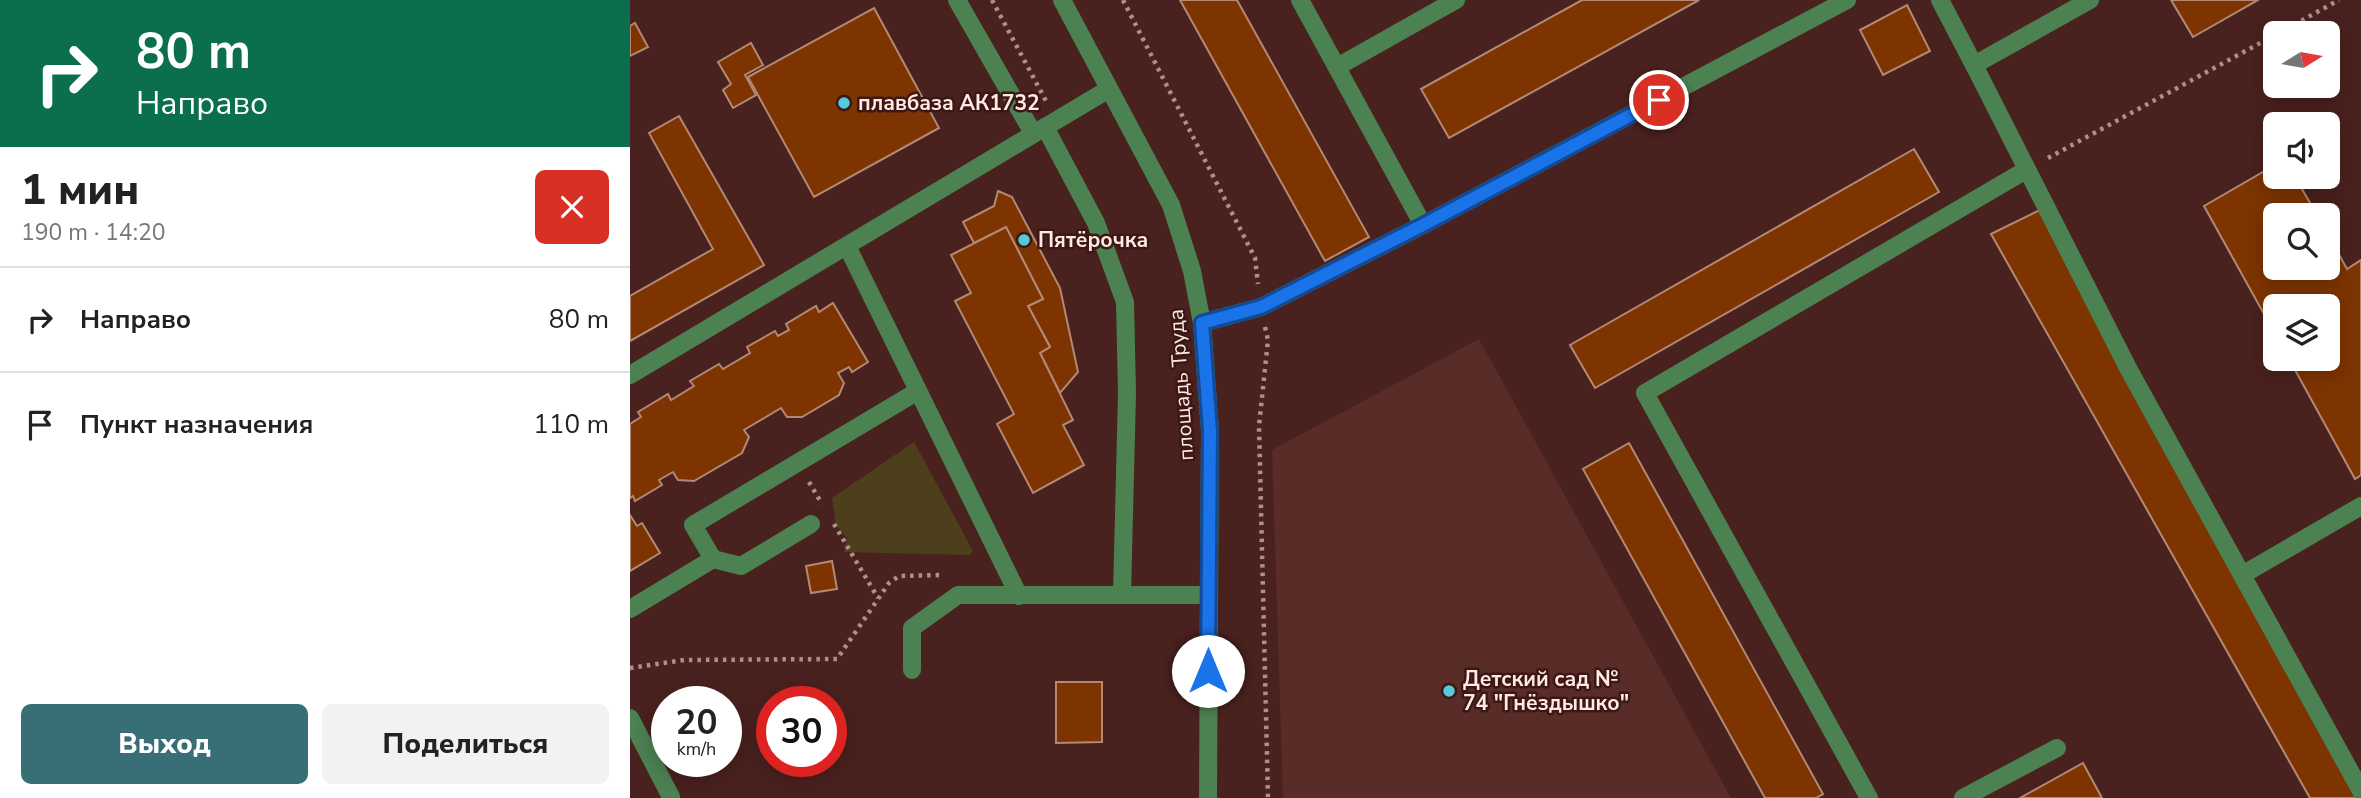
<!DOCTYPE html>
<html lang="ru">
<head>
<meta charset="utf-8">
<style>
	:root { --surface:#fff; --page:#f2f2f2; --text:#222; --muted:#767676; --line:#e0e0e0; --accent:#386e75 }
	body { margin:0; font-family:"Nunito Sans",sans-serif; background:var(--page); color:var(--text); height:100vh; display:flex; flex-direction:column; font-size:26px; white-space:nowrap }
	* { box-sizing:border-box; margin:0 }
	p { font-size:23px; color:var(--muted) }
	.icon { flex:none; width:38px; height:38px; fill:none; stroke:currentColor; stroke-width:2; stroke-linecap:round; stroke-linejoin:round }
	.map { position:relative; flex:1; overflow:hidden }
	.drawer { display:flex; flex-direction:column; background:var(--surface); width:630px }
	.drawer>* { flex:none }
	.guide { background:#0b6e4f; color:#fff; overflow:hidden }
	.needle { width:46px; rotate:79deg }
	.fabs { position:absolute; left:1633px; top:21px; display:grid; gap:14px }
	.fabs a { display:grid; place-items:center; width:77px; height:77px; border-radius:10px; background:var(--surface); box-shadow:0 4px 18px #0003; font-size:35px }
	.speed { position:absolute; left:21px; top:686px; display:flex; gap:14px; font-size:35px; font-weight:700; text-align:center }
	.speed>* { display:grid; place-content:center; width:91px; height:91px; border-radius:50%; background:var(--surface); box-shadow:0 4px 18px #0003; line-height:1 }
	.speed small { font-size:18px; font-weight:400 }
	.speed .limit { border:10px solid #d22; background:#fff; color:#111 }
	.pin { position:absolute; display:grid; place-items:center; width:60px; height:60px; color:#fff; margin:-30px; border:4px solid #fff; border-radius:50%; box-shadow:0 2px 7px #0007 }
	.me { position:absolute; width:77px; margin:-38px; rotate:0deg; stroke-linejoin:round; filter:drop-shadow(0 0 5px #0008) }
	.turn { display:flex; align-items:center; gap:24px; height:147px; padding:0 21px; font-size:32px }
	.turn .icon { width:91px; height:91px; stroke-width:2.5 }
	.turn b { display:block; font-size:49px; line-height:60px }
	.round { display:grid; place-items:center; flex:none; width:74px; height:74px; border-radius:10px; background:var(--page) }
	.summary { display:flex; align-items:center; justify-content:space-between; height:119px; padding:0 21px }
	h1 { font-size:42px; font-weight:800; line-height:52px }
	.cta { display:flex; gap:14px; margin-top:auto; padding:14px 21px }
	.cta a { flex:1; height:80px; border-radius:10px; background:var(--accent); color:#fff; font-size:28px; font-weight:800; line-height:80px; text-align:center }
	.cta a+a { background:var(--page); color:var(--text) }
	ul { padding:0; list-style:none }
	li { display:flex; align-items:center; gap:21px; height:105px; padding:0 21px; border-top:2px solid var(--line) }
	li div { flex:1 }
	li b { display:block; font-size:26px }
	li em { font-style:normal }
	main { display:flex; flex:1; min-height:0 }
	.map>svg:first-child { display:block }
</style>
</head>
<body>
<main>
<section class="drawer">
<div class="guide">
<div class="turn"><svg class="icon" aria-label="right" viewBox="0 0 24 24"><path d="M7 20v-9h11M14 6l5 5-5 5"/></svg><div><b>80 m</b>Направо</div></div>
</div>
<div class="summary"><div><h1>1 мин</h1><p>190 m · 14:20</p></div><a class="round" style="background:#d93025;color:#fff"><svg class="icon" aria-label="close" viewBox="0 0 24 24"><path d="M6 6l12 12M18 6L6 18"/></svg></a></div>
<ul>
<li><svg class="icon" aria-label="right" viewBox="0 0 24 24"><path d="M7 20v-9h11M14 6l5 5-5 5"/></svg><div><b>Направо</b></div><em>80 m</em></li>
<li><svg class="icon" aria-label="arrive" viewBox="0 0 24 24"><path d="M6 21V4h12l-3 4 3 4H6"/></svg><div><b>Пункт назначения</b></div><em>110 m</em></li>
</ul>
<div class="cta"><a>Выход</a><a>Поделиться</a></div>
</section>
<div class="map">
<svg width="1731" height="798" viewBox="0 0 1731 798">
	<rect width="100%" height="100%" fill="#49211e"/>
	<polygon fill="#592c27" points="849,339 1101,798 653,798 642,450"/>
	<polygon fill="#4e3f1c" points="284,442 343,551 339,555 214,552 217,538 206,525 202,498"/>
	<g fill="#7d3401" stroke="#b38974" stroke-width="2">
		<polygon points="550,0 607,0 739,237 695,261"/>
		<polygon points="952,0 1069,0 819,138 791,89"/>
		<polygon points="1541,0 1628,0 1563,37"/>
		<polygon points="1277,5 1300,51 1253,75 1230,30"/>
		<polygon points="244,8 309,128 184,197 118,77"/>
		<polygon points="5,23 18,47 0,56 0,26"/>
		<polygon points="121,43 133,65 115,75 126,95 103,108 93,90 101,84 88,62"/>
		<polygon points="49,116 134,265 0,341 0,296 83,249 19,133"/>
		<polygon points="1284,149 1309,192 965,388 940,345"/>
		<polygon points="1645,165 1645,177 1665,177 1687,215 1645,215 1645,268 1698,268 1698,234 1717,269 1731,260 1731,475 1725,479 1659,359 1698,359 1698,306 1645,306 1645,334 1574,206"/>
		<polygon points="368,191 382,197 430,288 448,372 430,393 410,353 420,347 398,306 413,299 376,227 344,243 333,222 364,206"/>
		<polygon points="1416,207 1731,798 1680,798 1361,234"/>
		<polygon points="376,227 413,299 398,306 420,347 410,353 443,420 433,425 454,465 403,493 367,424 384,414 325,301 341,293 321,255"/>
		<polygon points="203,303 238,362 222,372 219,367 208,373 214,383 209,395 172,417 157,417 151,408 114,430 119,437 112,453 64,481 48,480 43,472 29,480 32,485 5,501 3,496 0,498 0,424 11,417 8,412 38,394 41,400 64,386 60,381 89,364 93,369 120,353 117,347 145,331 148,336 159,330 156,324 186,306 189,312"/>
		<polygon points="999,443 1193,794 1186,798 1135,798 953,469"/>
		<polygon points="0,515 7,526 12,523 30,553 0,571"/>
		<polygon points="202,561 207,589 181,593 176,566"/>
		<polygon points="426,682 472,682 472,742 426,743"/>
		<polygon points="1453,763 1472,798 1390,798"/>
	</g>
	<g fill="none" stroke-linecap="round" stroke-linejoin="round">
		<g stroke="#ad8f8b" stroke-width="4.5" stroke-dasharray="3.5 5" stroke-linecap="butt">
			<polyline points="362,0 416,101"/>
			<polyline points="493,0 625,258 628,284"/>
			<polyline points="1649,33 1709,0"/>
			<polyline points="1418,158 1645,35"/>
			<polyline points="635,327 638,340 629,426 638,798"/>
			<polyline points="179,482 192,504"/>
			<polyline points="204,524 248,598"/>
			<polyline points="0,668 54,660 207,659 259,583 269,576 313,575"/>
		</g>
		<g stroke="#4c8152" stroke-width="18">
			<polyline points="327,0 403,133"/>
			<polyline points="432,0 541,205 562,271 572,323 580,431 578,798"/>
			<polyline points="670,0 793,225"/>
			<polyline points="1310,0 1344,65 1460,0"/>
			<polyline points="1344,65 1498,368 1731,791"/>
			<polyline points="707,67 826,0"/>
			<polyline points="415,127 466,223 495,302 497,393 492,595"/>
			<polyline points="217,246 389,596"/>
			<polyline points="572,323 631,307 793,225 1217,0"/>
			<polyline points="0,375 479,89"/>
			<polyline points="83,559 111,566 181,524"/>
			<polyline points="1612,575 1731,506"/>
			<polyline points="0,609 83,559 63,525 288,391"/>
			<polyline points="282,670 282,628 328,595 578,595"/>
			<polyline points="0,718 41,797"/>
			<polyline points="1239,798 1015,393 1396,170"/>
			<polyline points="1333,798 1427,748"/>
		</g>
	</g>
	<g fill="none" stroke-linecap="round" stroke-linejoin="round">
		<defs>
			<polyline id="route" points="578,671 580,431 572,323 631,307 793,225 1029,100"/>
		</defs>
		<use href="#route" stroke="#114b97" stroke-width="18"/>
		<use href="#route" stroke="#1a73e8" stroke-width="12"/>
	</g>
	<g fill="#53cbda" stroke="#3d1714" stroke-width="2.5">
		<circle cx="214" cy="103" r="7"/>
		<circle cx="394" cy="240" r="7"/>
		<circle cx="819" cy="691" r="7"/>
	</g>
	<g text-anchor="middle" stroke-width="5" stroke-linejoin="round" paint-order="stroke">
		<g font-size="21" font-weight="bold" fill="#fee9e5" stroke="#3d1714" text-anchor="start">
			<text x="228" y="110">плавбаза АК1732</text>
			<text x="408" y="247">Пятёрочка</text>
			<text x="833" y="686">Детский сад №<tspan x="833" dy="24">74 "Гнёздышко"</tspan></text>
		</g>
		<g font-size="21" fill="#fee9e5" stroke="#3d1714">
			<text transform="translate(551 385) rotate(-94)" y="7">площадь Труда</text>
		</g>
	</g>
</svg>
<div class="fabs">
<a><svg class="needle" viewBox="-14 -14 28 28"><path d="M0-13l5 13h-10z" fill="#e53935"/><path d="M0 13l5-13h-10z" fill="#767676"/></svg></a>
<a><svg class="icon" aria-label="sound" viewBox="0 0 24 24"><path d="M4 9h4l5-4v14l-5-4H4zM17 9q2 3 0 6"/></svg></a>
<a><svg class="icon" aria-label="search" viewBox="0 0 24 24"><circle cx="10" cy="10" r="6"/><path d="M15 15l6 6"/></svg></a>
<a><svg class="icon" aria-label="layers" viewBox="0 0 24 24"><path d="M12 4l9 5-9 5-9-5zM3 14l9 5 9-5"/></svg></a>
</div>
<div class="speed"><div>20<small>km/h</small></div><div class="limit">30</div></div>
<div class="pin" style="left:1029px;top:100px;background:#d93025"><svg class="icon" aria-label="arrive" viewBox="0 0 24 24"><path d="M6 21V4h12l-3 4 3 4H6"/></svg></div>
<svg class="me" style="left:578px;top:671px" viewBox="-20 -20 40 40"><circle r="19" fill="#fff"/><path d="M0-13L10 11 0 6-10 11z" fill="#1a73e8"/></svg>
</div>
</main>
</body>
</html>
